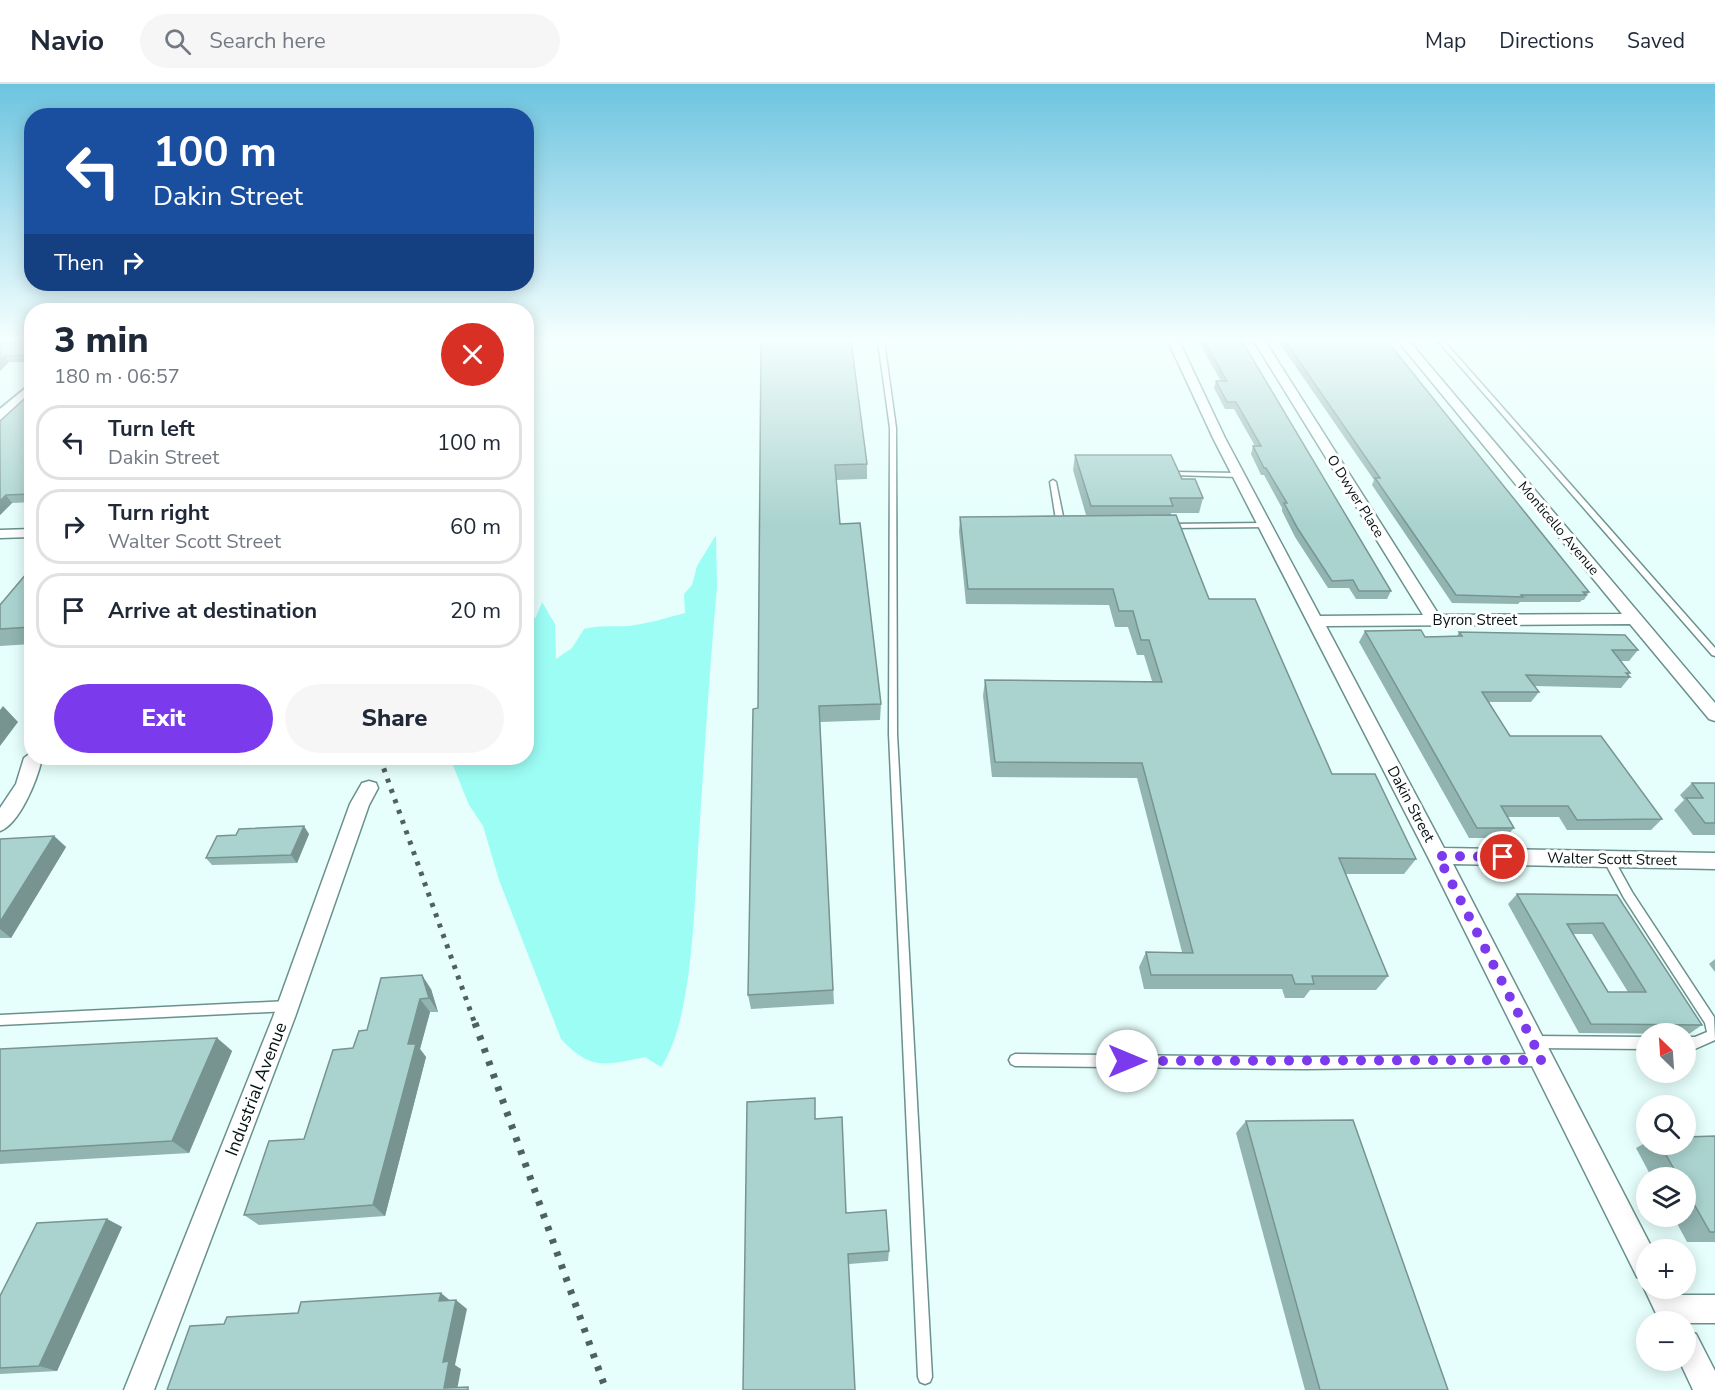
<!DOCTYPE html>
<html lang="en">
<head>
<meta charset="utf-8">
<style>
	:root { --surface:#fff; --page:#f6f6f7; --text:#1f2937; --muted:#747a83; --line:#e0e1e3; --accent:#7c3aed }
	body { margin:0; font-family:"Nunito Sans",sans-serif; background:var(--page); color:var(--text); height:100vh; display:flex; flex-direction:column; font-size:22px; white-space:nowrap }
	* { box-sizing:border-box; margin:0 }
	p { font-size:20px; color:var(--muted) }
	.icon { flex:none; width:33px; height:33px; fill:none; stroke:currentColor; stroke-width:2; stroke-linecap:round; stroke-linejoin:round }
	.map { position:relative; flex:1; overflow:hidden }
	.drawer { position:absolute; left:24px; top:219px; width:510px; height:462px; display:flex; flex-direction:column; background:var(--surface); border-radius:24px; box-shadow:0 3px 15px #0003 }
	.drawer>* { flex:none }
	.hud { position:absolute; left:24px; top:24px; width:510px; height:183px; border-radius:24px; box-shadow:0 3px 15px #0003; background:#1a4fa0; color:#fff; overflow:hidden }
	.needle { width:39px; rotate:335deg }
	.fabs { position:absolute; left:1636px; top:939px; display:grid; gap:12px }
	.fabs a { display:grid; place-items:center; width:60px; height:60px; border-radius:50%; background:var(--surface); box-shadow:0 3px 15px #0003; font-size:30px }
	.pin { position:absolute; display:grid; place-items:center; width:51px; height:51px; color:#fff; margin:-26px; border:3px solid #fff; border-radius:50%; box-shadow:0 2px 6px #0007 }
	.me { position:absolute; width:66px; margin:-33px; rotate:90deg; stroke-linejoin:round; filter:drop-shadow(0 0 4px #0008) }
	.turn { display:flex; align-items:center; gap:21px; height:126px; padding:0 30px; font-size:27px }
	.turn .icon { width:78px; height:78px; stroke-width:2.5 }
	.turn b { display:block; font-size:42px; line-height:51px }
	.then { display:flex; align-items:center; height:57px; padding:0 30px; background:#0003; gap:12px; font-size:22px }
	.round { display:grid; place-items:center; flex:none; width:63px; height:63px; border-radius:32px; background:var(--page) }
	.overview { display:flex; align-items:center; justify-content:space-between; height:102px; padding:0 30px }
	h1 { font-size:36px; font-weight:800; line-height:45px }
	.cta { display:flex; gap:12px; margin-top:auto; padding:12px 30px }
	.cta a { flex:1; height:69px; border-radius:36px; background:var(--accent); color:#fff; font-size:24px; font-weight:800; line-height:69px; text-align:center }
	.cta a+a { background:var(--page); color:var(--text) }
	ul { padding:0; list-style:none }
	li { display:flex; align-items:center; gap:18px; height:75px; margin:0 12px 9px; padding:0 18px; border:3px solid var(--line); border-radius:24px }
	li div { flex:1 }
	li b { display:block; font-size:22px }
	li em { font-style:normal }
	header { display:flex; align-items:center; gap:36px; box-sizing:border-box; height:84px; padding:0 30px; background:var(--surface); border-bottom:2px solid var(--line) }
	header strong { font-size:28px }
	nav { display:flex; gap:33px; margin-inline-start:auto; font-size:21px }
	.search { width:420px; height:54px; background:var(--page); display:flex; align-items:center; gap:15px; box-sizing:border-box; padding:0 21px; border-radius:33px; color:var(--muted); font-size:22px }
	.map>svg:first-child { display:block }
</style>
</head>
<body>
<header>
<strong>Navio</strong>
<div class="search"><svg class="icon" aria-label="search" viewBox="0 0 24 24"><circle cx="10" cy="10" r="6"/><path d="M15 15l6 6"/></svg>Search here</div>
<nav><a>Map</a><a>Directions</a><a>Saved</a></nav>
</header>
<div class="map">
<svg width="1715" height="1306" viewBox="0 0 1715 1306">
	<rect width="100%" height="100%" fill="#e6fffc"/>
	<path fill="#9cfdf5" d="M 716,451 L 717,503 C 709,590 704,678 698,766 C 694,823 693,936 661,983 L 645,973 C 605,981 591,987 561,955 L 499,796 L 483,742 L 469,721 L 450,674 L 526,674 L 527,541 L 536,533 L 542,518 L 555,540 L 556,575 L 572,564 L 584,545 C 600,541 612,543 628,542 C 647,540 666,534 685,529 L 684,510 L 692,501 L 697,482 Z"/>
	<g fill="none" stroke-linecap="round" stroke-linejoin="round">
		<defs>
			<g id="service">
				<polygon points="878,257 884,257 896,344 897,650 932,1293 930,1298 925,1300 920,1298 918,1293 889,650 890,344"/>
				<polygon points="1438,257 1444,257 1715,564 1715,572 1712,571"/>
				<polygon points="1174,388 1239,389 1242,391 1239,393 1172,391 1172,389"/>
				<polygon points="1053,396 1056,398 1065,442 1061,444 1057,442 1050,398"/>
				<polygon points="1265,439 1269,441 1268,443 1169,444 1165,442 1169,440"/>
				<polygon points="1608,771 1612,772 1632,808 1714,933 1715,956 1695,965 1686,965 1686,953 1695,953 1707,948 1705,939 1624,814 1603,775 1604,772"/>
				<polygon points="288,917 292,918 294,922 292,926 288,927 0,941 0,931"/>
				<polygon points="1535,952 1647,953 1647,965 1535,964 1531,962 1529,958 1531,954"/>
				<polygon points="1015,970 1306,973 1540,970 1544,972 1546,976 1544,980 1540,982 1306,985 1015,982 1011,980 1009,976 1011,972"/>
			</g>
			<g id="minor">
				<polygon points="1168,257 1179,257 1225,354 1320,532 1423,531 1254,257 1265,257 1439,531 1622,530 1398,257 1409,257 1715,619 1715,637 1709,635 1630,540 1326,542 1444,764 1715,769 1715,785 1453,780 1653,1166 1647,1166 1647,1197 1637,1193 1429,775 1213,354"/>
				<polygon points="32,445 32,453 0,454 0,446"/>
				<path d="M 32,668 L 32,674 L 42,674 C 38,694 20,740 0,747 L 0,724 L 16,700 L 24,674 Z"/>
				<polygon points="369,697 376,699 378,704 369,721 295,933 154,1306 124,1306 273,933 350,720 362,699"/>
				<polygon points="1647,1197 1647,1204 1673,1204 1676,1211 1715,1211 1715,1239 1687,1239 1686,1241 1686,1238 1660,1238 1644,1204"/>
				<polygon points="1686,1246 1696,1250 1715,1287 1715,1306 1693,1306 1679,1276 1686,1276"/>
			</g>
			<polygon id="tertiary" points="32,299 32,312 5,336 0,338 0,325"/>
		</defs>
		<use href="#service" stroke="#6a918d" stroke-width="3"/>
		<use href="#minor" stroke="#6a918d" stroke-width="3"/>
		<use href="#tertiary" stroke="#6a918d" stroke-width="4"/>
		<use href="#service" fill="#fff" fill-rule="evenodd"/>
		<use href="#minor" fill="#fff" fill-rule="evenodd"/>
		<use href="#tertiary" fill="#fff" fill-rule="evenodd"/>
		<polyline stroke="#4f615f" stroke-width="5" stroke-dasharray="4 7" stroke-linecap="butt" points="380,674 475,940"/>
		<polyline stroke="#4f615f" stroke-width="7" stroke-dasharray="4.5 9" stroke-linecap="butt" points="475,939 606,1306"/>
	</g>
	<g fill="#92b5b2" fill-rule="evenodd">
		<polygon points="32,257 32,278 9,278 0,287 0,259"/>
		<polygon points="761,257 867,380 867,395 836,396 840,440 881,620 880,636 820,638 834,920 751,925 748,911 758,624"/>
		<polygon points="1198,257 1242,257 1391,507 1387,515 1356,515 1349,504 1328,504 1295,453 1282,427 1282,424 1264,391 1261,391 1251,370 1253,362 1255,362 1234,325 1225,325 1214,304 1216,297 1221,297"/>
		<polygon points="1278,257 1387,257 1589,508 1584,516 1582,516 1580,518 1520,518 1518,520 1452,519 1372,401 1374,396"/>
		<polygon points="32,308 32,418 12,419 0,431 0,337"/>
		<polygon points="1075,371 1182,395 1203,414 1199,429 1171,429 1171,431 1209,515 1332,690 1416,775 1404,790 1346,790 1388,892 1376,906 1310,906 1304,914 1285,914 1282,905 1144,905 1139,883 1146,868 1182,868 1137,694 992,693 983,612 985,596 1152,597 1144,571 1137,571 1128,543 1115,543 1109,521 966,520 959,448 960,433 1086,431 1073,386"/>
		<polygon points="32,483 32,560 0,562 0,521"/>
		<polygon points="1365,547 1425,553 1457,552 1459,548 1638,566 1629,577 1621,577 1630,589 1628,591 1630,593 1621,604 1535,602 1539,608 1531,618 1489,618 1510,652 1662,735 1651,746 1567,746 1559,733 1508,733 1514,744 1505,754 1469,754 1359,558"/>
		<polygon points="1692,699 1715,699 1715,751 1693,751 1674,726 1684,716 1680,711"/>
		<polygon points="309,750 297,779 212,781 206,774"/>
		<polygon points="54,752 66,763 11,854 0,854 0,755"/>
		<path d="M 1517,810 L 1617,811 L 1702,941 L 1689,950 L 1686,950 L 1579,949 L 1508,820 ZM 1573,850 L 1592,850 L 1628,908 L 1608,908 Z"/>
		<polygon points="1715,875 1715,888 1709,880"/>
		<polygon points="431,905 438,928 430,928 420,965 426,973 385,1132 259,1141 244,1131 304,1055 353,964 367,946"/>
		<polygon points="217,954 232,967 189,1069 0,1080 0,965"/>
		<polygon points="816,1035 846,1129 889,1167 888,1177 849,1180"/>
		<polygon points="1246,1037 1448,1306 1305,1306 1236,1049"/>
		<polygon points="1715,1052 1715,1158 1687,1158 1673,1132 1686,1132 1686,1094 1652,1094 1636,1064 1647,1058 1647,1060 1686,1060"/>
		<polygon points="107,1135 122,1143 57,1287 0,1290 0,1212"/>
	</g>
	<g fill="#779491">
		<polygon points="4,272 9,278 0,287 0,276"/>
		<polygon points="6,411 12,419 0,431 0,417"/>
		<polygon points="3,622 18,638 0,662 0,626"/>
		<polygon points="304,742 309,750 297,779 291,771"/>
		<polygon points="54,752 66,763 11,854 0,845 0,838"/>
		<polygon points="422,891 431,905 438,928 429,914"/>
		<polygon points="420,915 430,928 420,965 426,973 385,1132 373,1121 408,960"/>
		<polygon points="217,954 232,967 189,1069 172,1057"/>
		<polygon points="107,1135 122,1143 57,1287 39,1282"/>
		<polygon points="441,1209 452,1218 439,1217"/>
		<polygon points="456,1216 467,1225 455,1281 461,1285 457,1306 444,1304 443,1278"/>
	</g>
	<g fill="#aad3cf" stroke="#779491" stroke-width="1.5" fill-rule="evenodd">
		<polygon points="11,257 32,257 32,271 4,272 0,276 0,259 9,259"/>
		<polygon points="761,257 851,257 867,380 835,381 840,440 860,439 881,620 819,622 833,906 748,911 753,625 758,624"/>
		<polygon points="1204,257 1242,257 1391,507 1359,507 1353,496 1332,497 1298,445 1284,419 1287,419 1266,384 1264,384 1253,362 1261,362 1236,318 1227,318 1216,297 1227,297"/>
		<polygon points="1285,257 1387,257 1589,508 1583,508 1586,511 1521,511 1523,513 1456,511 1375,394 1380,394"/>
		<polygon points="32,308 32,410 6,411 0,417 0,337"/>
		<polygon points="1075,371 1171,371 1182,395 1195,395 1203,414 1170,414 1173,422 1091,422"/>
		<polygon points="1176,431 1209,515 1255,515 1332,690 1375,690 1416,775 1339,774 1388,892 1312,892 1314,900 1295,900 1292,891 1151,891 1146,868 1193,869 1142,679 995,678 985,596 1162,598 1149,556 1141,556 1133,527 1119,527 1113,505 968,505 960,433"/>
		<polygon points="32,483 32,543 0,545 0,521"/>
		<polygon points="1421,546 1425,553 1462,552 1459,548 1625,551 1638,566 1612,566 1630,589 1626,589 1630,593 1526,591 1539,608 1482,608 1510,652 1601,652 1662,735 1577,736 1568,722 1501,722 1514,744 1477,744 1365,547"/>
		<polygon points="1692,699 1715,699 1715,739 1705,739 1686,714 1703,714"/>
		<polygon points="304,742 291,771 206,774 217,752 236,751 239,745"/>
		<polygon points="54,752 0,838 0,755"/>
		<path d="M 1517,810 L 1617,811 L 1702,941 L 1591,940 ZM 1603,839 L 1646,908 L 1608,908 L 1567,840 Z"/>
		<polygon points="422,891 429,914 420,915 408,960 416,960 373,1121 244,1131 269,1057 304,1055 333,966 353,964 359,947 367,946 381,894"/>
		<polygon points="217,954 172,1057 0,1067 0,965"/>
		<polygon points="815,1014 815,1035 842,1033 846,1129 886,1126 889,1167 848,1170 855,1306 743,1306 747,1018"/>
		<polygon points="1353,1036 1448,1306 1320,1306 1246,1037"/>
		<polygon points="1715,1052 1715,1148 1710,1148 1686,1106 1686,1094 1679,1094 1660,1060 1686,1060 1686,1053"/>
		<polygon points="107,1135 39,1282 0,1284 0,1212 37,1139"/>
		<polygon points="441,1209 439,1217 456,1216 443,1278 449,1277 444,1304 468,1303 468,1306 167,1306 190,1242 224,1240 227,1233 298,1229 301,1218"/>
	</g>
	<linearGradient id="sky" x2="0" y2="1"><stop stop-color="#6dc4e0"/><stop offset="0.58" stop-color="#f4fffe"/><stop offset="1" stop-color="#f4fffe" stop-opacity="0"/></linearGradient>
	<rect width="1715" height="440" fill="url(#sky)"/>
	<g fill="none" stroke-linecap="round" stroke-linejoin="round">
		<polyline stroke="#7c3aed" stroke-width="10" stroke-dasharray="0 18" points="1127,977 1542,976 1438,772 1503,773"/>
	</g>
	<g text-anchor="middle" stroke-width="6" stroke-linejoin="round" paint-order="stroke">
		<g font-size="14" fill="#051312" stroke="#fff">
			<text transform="translate(1356 412) rotate(58)" y="5">O Dwyer Place</text>
			<text transform="translate(1559 444) rotate(50)" y="5">Monticello Avenue</text>
		</g>
		<g font-size="15" fill="#051312" stroke="#fff">
			<text x="1475" y="541">Byron Street</text>
			<text transform="translate(1411 720) rotate(62)" y="5">Dakin Street</text>
			<text transform="translate(1612 775) rotate(1)" y="5">Walter Scott Street</text>
		</g>
		<g font-size="18" fill="#051312" stroke="#fff">
			<text transform="translate(256 1005) rotate(-69)" y="6">Industrial Avenue</text>
		</g>
	</g>
</svg>
<div class="fabs">
<a><svg class="needle" viewBox="-14 -14 28 28"><path d="M0-13l5 13h-10z" fill="#e53935"/><path d="M0 13l5-13h-10z" fill="#747a83"/></svg></a>
<a><svg class="icon" aria-label="search" viewBox="0 0 24 24"><circle cx="10" cy="10" r="6"/><path d="M15 15l6 6"/></svg></a>
<a><svg class="icon" aria-label="layers" viewBox="0 0 24 24"><path d="M12 4l9 5-9 5-9-5zM3 14l9 5 9-5"/></svg></a>
<a>+</a>
<a>−</a>
</div>
<div class="pin" style="left:1503px;top:773px;background:#d93025"><svg class="icon" aria-label="arrive" viewBox="0 0 24 24"><path d="M6 21V4h12l-3 4 3 4H6"/></svg></div>
<svg class="me" style="left:1127px;top:977px" viewBox="-20 -20 40 40"><circle r="19" fill="#fff"/><path d="M0-13L10 11 0 6-10 11z" fill="#7c3aed"/></svg>
<div class="hud">
<div class="turn"><svg class="icon" aria-label="left" viewBox="0 0 24 24"><path d="M17 20v-9H6M10 6l-5 5 5 5"/></svg><div><b>100 m</b>Dakin Street</div></div>
<div class="then">Then<svg class="icon" aria-label="right" viewBox="0 0 24 24"><path d="M7 20v-9h11M14 6l5 5-5 5"/></svg></div>
</div>
<section class="drawer">
<div class="overview"><div><h1>3 min</h1><p>180 m · 06:57</p></div><a class="round" style="background:#d93025;color:#fff"><svg class="icon" aria-label="close" viewBox="0 0 24 24"><path d="M6 6l12 12M18 6L6 18"/></svg></a></div>
<ul>
<li><svg class="icon" aria-label="left" viewBox="0 0 24 24"><path d="M17 20v-9H6M10 6l-5 5 5 5"/></svg><div><b>Turn left</b><p>Dakin Street</p></div><em>100 m</em></li>
<li><svg class="icon" aria-label="right" viewBox="0 0 24 24"><path d="M7 20v-9h11M14 6l5 5-5 5"/></svg><div><b>Turn right</b><p>Walter Scott Street</p></div><em>60 m</em></li>
<li><svg class="icon" aria-label="arrive" viewBox="0 0 24 24"><path d="M6 21V4h12l-3 4 3 4H6"/></svg><div><b>Arrive at destination</b></div><em>20 m</em></li>
</ul>
<div class="cta"><a>Exit</a><a>Share</a></div>
</section>
</div>
</body>
</html>
